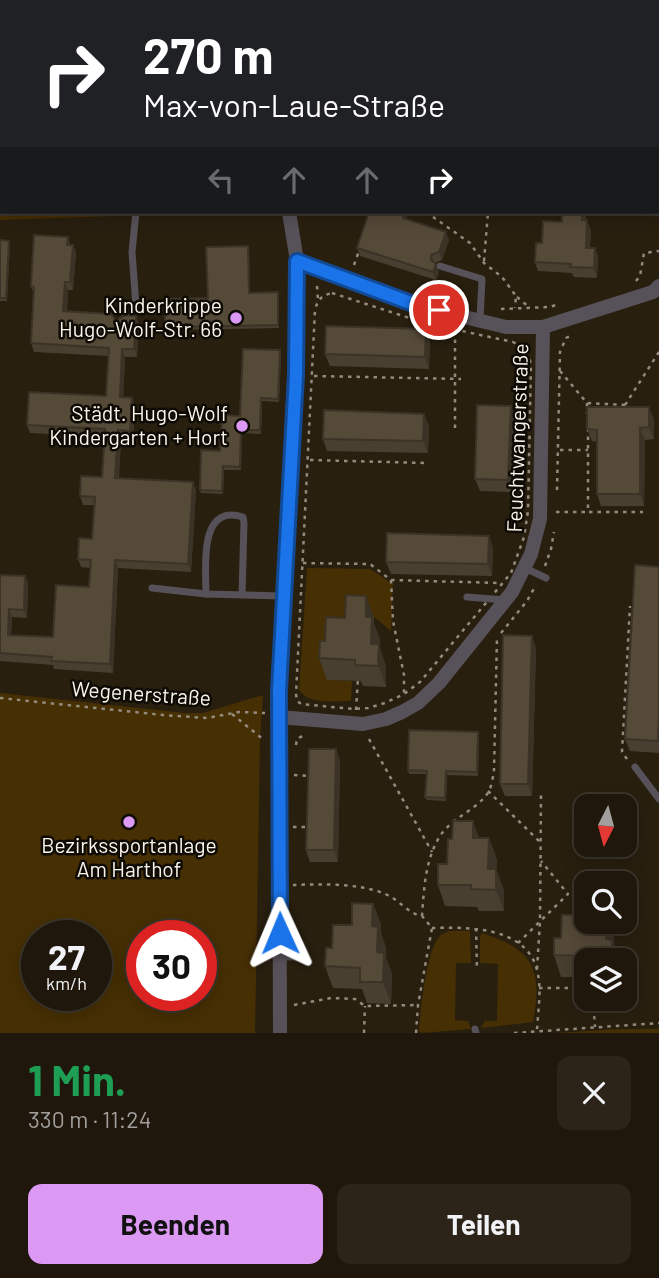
<!DOCTYPE html>
<html lang="de">
<head>
<meta charset="utf-8">
<style>
	:root { --surface:#1f170b; --page:#2c2419; --text:#f1f3f6; --muted:#a19f9d; --line:#3c362c; --accent:#dc99f4 }
	body { margin:0; font-family:Barlow,sans-serif; background:var(--page); color:var(--text); height:100vh; display:flex; flex-direction:column; font-size:26px; white-space:nowrap }
	* { box-sizing:border-box; margin:0 }
	p { font-size:23px; color:var(--muted) }
	.icon { flex:none; width:38px; height:38px; fill:none; stroke:currentColor; stroke-width:2; stroke-linecap:round; stroke-linejoin:round }
	.map { position:relative; height:1033px; overflow:hidden }
	.drawer { display:flex; flex-direction:column; background:var(--surface); flex:1 }
	.drawer>* { flex:none }
	.hud { position:absolute; left:0px; top:0px; width:660px; height:214px; box-shadow:0 4px 18px #0003,0 0 0 2px var(--line); background:#202124; color:#fff; overflow:hidden }
	.needle { width:46px; rotate:186deg }
	.tools { position:absolute; left:574px; top:794px; display:grid; gap:14px }
	.tools a { display:grid; place-items:center; width:63px; height:63px; border-radius:14px; background:var(--surface); box-shadow:0 4px 18px #0003,0 0 0 2px var(--line); font-size:35px }
	.speed { position:absolute; left:21px; top:920px; display:flex; gap:14px; font-size:35px; font-weight:700; text-align:center }
	.speed>* { display:grid; place-content:center; width:91px; height:91px; border-radius:50%; background:var(--surface); box-shadow:0 4px 18px #0003,0 0 0 2px var(--line); line-height:1 }
	.speed small { font-size:18px; font-weight:400 }
	.speed .limit { border:10px solid #d22; background:#fff; color:#111 }
	.pin { position:absolute; display:grid; place-items:center; width:60px; height:60px; color:#fff; margin:-30px; border:4px solid #fff; border-radius:50%; box-shadow:0 2px 7px #0007 }
	.me { position:absolute; width:77px; margin:-38px; rotate:359deg; stroke-linejoin:round; filter:drop-shadow(0 0 5px #0008) }
	.turn { display:flex; align-items:center; gap:24px; height:147px; padding:0 28px; font-size:32px }
	.turn .icon { width:91px; height:91px; stroke-width:2.5 }
	.turn b { display:block; font-size:49px; line-height:60px }
	.lanes { display:flex; align-items:center; height:66px; padding:0 28px; background:#0003; justify-content:center; gap:35px; direction:ltr }
	.lanes .off { opacity:.35 }
	.round { display:grid; place-items:center; flex:none; width:74px; height:74px; border-radius:14px; background:var(--page) }
	.overview { display:flex; align-items:center; justify-content:space-between; height:119px; padding:0 28px }
	h1 { font-size:42px; font-weight:700; line-height:52px; color:#1e9e55 }
	.primary-button { display:flex; gap:14px; margin-top:auto; padding:14px 28px }
	.primary-button a { flex:1; height:80px; border-radius:14px; background:var(--accent); color:#111; font-size:28px; font-weight:700; line-height:80px; text-align:center }
	.primary-button a+a { background:var(--page); color:var(--text) }
	.map>svg:first-child { display:block }
</style>
</head>
<body>
<div class="map">
<svg width="659" height="1033" viewBox="0 0 659 1033">
	<defs>
		<pattern id="park-crowns" width="20" height="18" patternUnits="userSpaceOnUse" patternTransform="scale(1.75)"><rect width="20" height="18" fill="#462f03"/><path d="M2 6a3 3 0 1 1 6 0M12 15a3 3 0 1 1 6 0" fill="none" stroke="#58441c"/></pattern>
	</defs>
	<rect width="100%" height="100%" fill="#291f0f"/>
	<g fill="#462f03" fill-rule="evenodd">
		<path d="M 307,568 L 370,569 L 393,584 L 391,631 L 374,617 L 328,680 L 352,681 L 351,701 C 334,701 309,705 299,690 Z"/>
		<path d="M 0,693 L 185,713 L 203,713 L 263,695 L 260,741 L 255,1033 L 0,1033 ZM 37,936 L 96,936 L 96,996 L 37,996 ZM 201,936 L 201,996 L 142,996 L 142,936 Z"/>
		<path d="M 449,931 L 470,931 L 471,963 L 456,963 L 455,1020 L 468,1021 L 471,1029 L 422,1033 L 419,1031 C 420,1011 427,950 439,937 C 441,934 446,933 449,931 Z"/>
		<path d="M 482,933 C 533,949 543,969 533,1022 L 481,1028 L 485,1021 L 497,1021 L 498,964 L 480,963 L 480,937 Z"/>
		<polygon points="618,1029 659,1029 659,1033 555,1033"/>
	</g>
	<polygon fill="url(#park-crowns)" points="0,0 262,0 2,2 2,212 222,212 0,220"/>
	<g fill="none" stroke-linecap="round" stroke-linejoin="round">
		<g stroke="#948b7e" stroke-width="2.5" stroke-dasharray="3.5 5" stroke-linecap="butt">
			<polyline points="143,0 144,2"/>
			<polyline points="130,2 135,0"/>
			<polyline points="477,2 478,0"/>
			<polyline points="607,2 607,0"/>
			<polyline points="0,9 2,9"/>
			<polyline points="658,152 659,152"/>
			<polyline points="0,170 2,170"/>
			<polyline points="0,185 2,184"/>
			<polyline points="426,212 470,243 484,263 502,277 516,296 515,308"/>
			<polyline points="484,261 488,212"/>
			<polyline points="354,265 360,248"/>
			<polyline points="636,281 640,276 644,253 659,251"/>
			<polyline points="317,286 318,300"/>
			<path d="M 332,293 L 425,323 L 513,342 C 523,347 528,353 531,364 L 528,511 L 524,537 L 511,573 L 420,682 L 404,694 L 385,703 L 368,708 L 353,709 L 301,704 L 297,701 L 296,694 L 315,310 C 318,299 321,296 332,293 Z"/>
			<polyline points="517,297 530,308"/>
			<polyline points="501,309 549,307 560,304"/>
			<polyline points="455,331 455,431"/>
			<polyline points="560,371 587,403 625,405 625,409"/>
			<polyline points="314,376 461,379"/>
			<polyline points="587,403 587,414"/>
			<polyline points="625,405 659,352"/>
			<polyline points="588,428 588,512 643,512"/>
			<polyline points="560,450 588,450"/>
			<polyline points="310,460 426,463"/>
			<polyline points="557,490 560,352 566,338 570,336"/>
			<polyline points="556,512 588,512"/>
			<polyline points="303,563 370,564 391,580 501,583"/>
			<polyline points="545,566 551,549 554,532"/>
			<polyline points="391,580 393,621 404,675 404,694"/>
			<polyline points="501,633 527,601 536,585"/>
			<polyline points="0,698 163,715 207,718 239,712 265,713"/>
			<polyline points="356,710 358,678"/>
			<polyline points="232,714 264,740"/>
			<polyline points="369,739 432,852"/>
			<polyline points="296,745 297,739 304,735"/>
			<polyline points="627,759 622,752 630,606"/>
			<polyline points="294,775 308,776"/>
			<polyline points="488,791 541,843"/>
			<polyline points="293,827 308,827"/>
			<path d="M 293,885 C 320,884 360,883 385,894 C 399,899 408,914 422,916 L 432,928 L 418,1005 L 416,1033"/>
			<path d="M 422,916 C 424,889 425,860 440,836 C 452,817 478,810 489,791 C 492,785 493,776 494,770 L 497,637"/>
			<path d="M 432,928 C 467,927 526,926 537,970 C 542,988 538,1011 537,1030"/>
			<polyline points="476,928 477,970"/>
			<polyline points="518,943 568,894 541,861"/>
			<polyline points="537,969 540,921 541,795"/>
			<polyline points="539,988 586,988"/>
			<polyline points="593,999 595,1027"/>
			<polyline points="294,1005 331,998 355,999 365,1006 418,1005"/>
			<polyline points="364,1033 365,1006"/>
			<polyline points="514,1033 659,1023"/>
		</g>
		<g stroke="#575259" stroke-width="7">
			<polyline points="440,266 482,279 480,320"/>
			<polyline points="122,320 136,306 132,252 136,212"/>
			<polyline points="525,568 546,578"/>
			<polyline points="152,588 206,594 283,596"/>
			<path d="M 206,594 C 206,568 198,503 243,517 L 244,523 L 242,595"/>
			<polyline points="467,597 505,600"/>
			<polyline points="635,767 659,799"/>
			<polyline points="281,957 298,957"/>
			<polyline points="475,1029 476,1033"/>
		</g>
		<g stroke="#575259" stroke-width="14">
			<polyline points="278,0 278,2"/>
			<polyline points="297,261 419,306 506,327 543,327 653,292 659,286"/>
			<polyline points="279,717 363,724 386,719 402,712 418,703 439,683 512,592 531,554 540,519 543,327"/>
			<polyline points="280,1033 279,690 297,318 297,261 289,212"/>
		</g>
	</g>
	<g fill="#493f30">
		<polygon points="369,212 407,212 406,219 449,240 442,260 435,263 439,272 436,280 360,256 357,248"/>
		<polygon points="562,212 586,212 586,220 591,230 590,248 595,248 598,257 597,278 574,277 572,273 538,271 535,262 542,243 562,222"/>
		<polygon points="68,237 70,245 73,245 76,253 73,290 68,290 67,312 139,324 137,357 125,357 123,397 132,398 135,406 133,439 121,438 119,478 196,490 191,572 118,568 113,673 54,669 53,665 0,661 0,575 25,576 28,584 27,618 12,617 11,635 53,637 89,587 90,568 81,567 78,559 92,539 94,505 83,505 80,496 102,477 104,437 30,433 27,425 106,396 109,356 34,352 31,343 34,294 31,286"/>
		<polygon points="0,240 10,244 7,301 0,301"/>
		<polygon points="249,249 250,293 279,295 279,328 166,330 165,327 208,298"/>
		<polygon points="430,341 429,369 330,366 325,354"/>
		<polygon points="281,353 279,402 262,401 261,434 242,433 241,470 224,470 223,494 201,493 200,490 240,416"/>
		<polygon points="424,414 429,426 428,453 327,451 323,439"/>
		<polygon points="515,418 513,492 480,491 475,479"/>
		<polygon points="654,419 654,439 645,440 644,506 601,506 597,494 597,442 592,441 587,429"/>
		<polygon points="493,548 492,576 391,574 386,562"/>
		<polygon points="659,567 659,753 630,751 625,739"/>
		<polygon points="374,617 374,624 380,639 379,646 386,666 386,687 363,686 361,681 327,680 319,658"/>
		<polygon points="536,648 532,796 505,796 500,784"/>
		<polygon points="478,732 479,735 478,776 447,775 446,801 427,800 425,797 426,774 409,774 408,770"/>
		<polygon points="336,749 340,761 338,862 310,862 306,850"/>
		<polygon points="479,838 489,838 497,860 496,869 504,891 504,911 479,911 477,907 445,906 438,885 447,864"/>
		<polygon points="373,904 381,925 381,933 386,948 386,958 392,974 391,1004 367,1003 362,989 333,988 325,966 332,948 352,925"/>
		<polygon points="614,936 614,944 620,961 586,961 586,977 561,977 554,955"/>
	</g>
	<g fill="#3c3327">
		<polygon points="403,212 407,212 406,226 403,218"/>
		<polygon points="582,212 586,212 585,229 582,220"/>
		<polygon points="587,220 591,230 589,257 586,248"/>
		<polygon points="446,232 449,240 442,260 439,252"/>
		<polygon points="9,241 10,244 7,301 6,298"/>
		<polygon points="73,245 76,253 73,290 70,282"/>
		<polygon points="248,246 249,249 250,296 249,293"/>
		<polygon points="595,248 598,257 597,278 594,268"/>
		<polygon points="431,255 439,272 436,280 433,272"/>
		<polygon points="65,282 68,290 66,320 63,311"/>
		<polygon points="278,292 279,295 279,328 278,325"/>
		<polygon points="136,316 139,324 137,357 134,349"/>
		<polygon points="426,329 430,341 429,369 425,357"/>
		<polygon points="122,349 125,357 123,405 120,397"/>
		<polygon points="280,350 281,353 279,402 278,399"/>
		<polygon points="132,398 135,406 133,439 130,431"/>
		<polygon points="261,398 262,401 261,434 260,430"/>
		<polygon points="511,406 515,418 513,492 508,480"/>
		<polygon points="649,407 654,419 654,439 649,427"/>
		<polygon points="424,414 429,426 428,453 423,441"/>
		<polygon points="640,428 645,440 644,506 640,494"/>
		<polygon points="118,430 121,438 118,486 115,478"/>
		<polygon points="241,430 242,433 241,470 240,467"/>
		<polygon points="223,466 224,470 223,494 222,491"/>
		<polygon points="193,482 196,490 191,572 188,564"/>
		<polygon points="489,536 493,548 492,576 488,564"/>
		<polygon points="115,560 118,568 113,673 110,664"/>
		<polygon points="25,576 28,584 27,618 24,610"/>
		<polygon points="366,596 374,617 374,624 380,639 379,646 386,666 386,687 371,644 366,617"/>
		<polygon points="9,609 12,617 10,643 8,635"/>
		<polygon points="532,636 536,648 532,796 528,784"/>
		<polygon points="478,732 479,735 478,776 477,772"/>
		<polygon points="336,749 340,761 338,862 334,850"/>
		<polygon points="446,771 447,775 446,801 445,798"/>
		<polygon points="473,821 481,843 473,838"/>
		<polygon points="489,838 497,860 496,869 504,891 504,911 488,869"/>
		<polygon points="373,904 381,925 381,933 386,948 386,958 392,974 391,1004 383,982 372,926"/>
		<polygon points="602,922 609,922 614,936 614,944 620,961 612,961"/>
	</g>
	<g fill="#554938" stroke="#3c3327" stroke-width="2">
		<rect x="309" y="0" width="32" height="2"/>
		<rect x="609" y="0" width="31" height="2"/>
		<rect x="658" y="95" width="1" height="32"/>
		<polygon points="369,212 403,212 403,218 446,232 439,252 431,255 431,260 436,264 433,272 357,248"/>
		<polygon points="562,212 582,212 582,220 587,220 586,248 595,248 594,268 570,267 571,264 535,262 536,243 542,243 543,221 562,222"/>
		<polygon points="34,235 68,237 67,245 73,245 70,282 65,282 63,311 111,314 116,321 125,315 136,316 134,349 122,349 120,397 132,398 130,431 118,430 115,478 193,482 188,564 115,560 110,664 51,661 52,657 0,653 0,575 25,576 24,610 9,609 8,635 53,637 56,585 89,587 91,560 78,559 79,538 92,539 95,497 80,496 81,476 102,477 105,429 27,425 29,392 106,396 109,348 31,343 34,287 31,286"/>
		<polygon points="0,240 9,241 6,298 0,298"/>
		<polygon points="248,246 249,293 278,292 278,325 165,327 165,299 208,298 206,247"/>
		<polygon points="326,326 426,329 425,357 325,354"/>
		<polygon points="243,349 280,350 278,399 261,398 260,430 241,430 240,467 223,466 222,491 200,490 201,450 220,451 222,415 240,416"/>
		<polygon points="477,405 511,406 508,480 475,479"/>
		<polygon points="587,407 649,407 649,427 640,428 640,494 597,494 597,430 587,429"/>
		<polygon points="324,410 424,414 423,441 323,439"/>
		<polygon points="387,533 489,536 488,564 386,562"/>
		<polygon points="635,565 659,567 659,717 658,741 625,739"/>
		<polygon points="346,595 366,596 366,617 372,617 371,644 379,644 378,666 355,665 355,660 319,658 320,641 325,641 326,617 345,618"/>
		<polygon points="503,635 532,636 528,784 500,784"/>
		<polygon points="409,730 478,732 477,772 446,771 445,798 425,797 427,771 408,770"/>
		<polygon points="309,749 336,749 334,850 306,850"/>
		<polygon points="453,821 473,821 473,838 489,838 488,869 496,869 496,890 471,889 471,885 438,885 438,864 447,864 448,839 452,839"/>
		<polygon points="581,892 586,892 586,922 606,922 606,939 612,940 612,961 588,961 588,956 554,955 554,938 561,938 562,915 581,915"/>
		<polygon points="352,903 373,904 372,926 378,927 377,952 384,953 383,982 360,982 360,968 325,966 326,948 332,948 333,925 352,925"/>
	</g>
	<g fill="none" stroke-linecap="round" stroke-linejoin="round">
		<defs>
			<polyline id="route" points="280,933 279,690 296,375 297,261 419,306 439,310"/>
		</defs>
		<use href="#route" stroke="#114b97" stroke-width="18"/>
		<use href="#route" stroke="#1a73e8" stroke-width="12"/>
	</g>
	<g fill="#dc99f4" stroke="#0e0a04" stroke-width="2.5">
		<circle cx="236" cy="318" r="7"/>
		<circle cx="242" cy="426" r="7"/>
		<circle cx="129" cy="822" r="7"/>
	</g>
	<g text-anchor="middle" stroke-width="5" stroke-linejoin="round" paint-order="stroke">
		<g font-size="21" fill="#fbf4ea" stroke="#0e0a04" text-anchor="end">
			<text x="222" y="313">Kinderkrippe<tspan x="222" dy="24">Hugo-Wolf-Str. 66</tspan></text>
			<text x="228" y="421">Städt. Hugo-Wolf<tspan x="228" dy="24">Kindergarten + Hort</tspan></text>
			<text x="129" y="853" text-anchor="middle">Bezirkssportanlage<tspan x="129" dy="24">Am Harthof</tspan></text>
		</g>
		<g font-size="21" fill="#fbf4ea" stroke="#0e0a04">
			<text transform="translate(518 438) rotate(-88)" y="7">Feuchtwangerstraße</text>
			<text transform="translate(141 694) rotate(4)" y="7">Wegenerstraße</text>
		</g>
	</g>
</svg>
<div class="tools">
<a><svg class="needle" viewBox="-14 -14 28 28"><path d="M0-13l5 13h-10z" fill="#e53935"/><path d="M0 13l5-13h-10z" fill="#a19f9d"/></svg></a>
<a><svg class="icon" aria-label="search" viewBox="0 0 24 24"><circle cx="10" cy="10" r="6"/><path d="M15 15l6 6"/></svg></a>
<a><svg class="icon" aria-label="layers" viewBox="0 0 24 24"><path d="M12 4l9 5-9 5-9-5zM3 14l9 5 9-5"/></svg></a>
</div>
<div class="speed"><div>27<small>km/h</small></div><div class="limit">30</div></div>
<div class="pin" style="left:439px;top:310px;background:#d93025"><svg class="icon" aria-label="arrive" viewBox="0 0 24 24"><path d="M6 21V4h12l-3 4 3 4H6"/></svg></div>
<svg class="me" style="left:280px;top:933px" viewBox="-20 -20 40 40"><path d="M0-17L14 15 0 8-14 15z" fill="#1a73e8" stroke="#fff" stroke-width="4"/></svg>
<div class="hud">
<div class="turn"><svg class="icon" aria-label="right" viewBox="0 0 24 24"><path d="M7 20v-9h11M14 6l5 5-5 5"/></svg><div><b>270 m</b>Max-von-Laue-Straße</div></div>
<div class="lanes"><svg class="icon off" aria-label="left" viewBox="0 0 24 24"><path d="M17 20v-9H6M10 6l-5 5 5 5"/></svg><svg class="icon off" aria-label="ahead" viewBox="0 0 24 24"><path d="M12 20V5M6 11l6-6 6 6"/></svg><svg class="icon off" aria-label="ahead" viewBox="0 0 24 24"><path d="M12 20V5M6 11l6-6 6 6"/></svg><svg class="icon" aria-label="right" viewBox="0 0 24 24"><path d="M7 20v-9h11M14 6l5 5-5 5"/></svg></div>
</div>
</div>
<section class="drawer">
<div class="overview"><div><h1>1 Min.</h1><p>330 m · 11:24</p></div><a class="round"><svg class="icon" aria-label="close" viewBox="0 0 24 24"><path d="M6 6l12 12M18 6L6 18"/></svg></a></div>
<div class="primary-button"><a>Beenden</a><a>Teilen</a></div>
</section>
</body>
</html>
